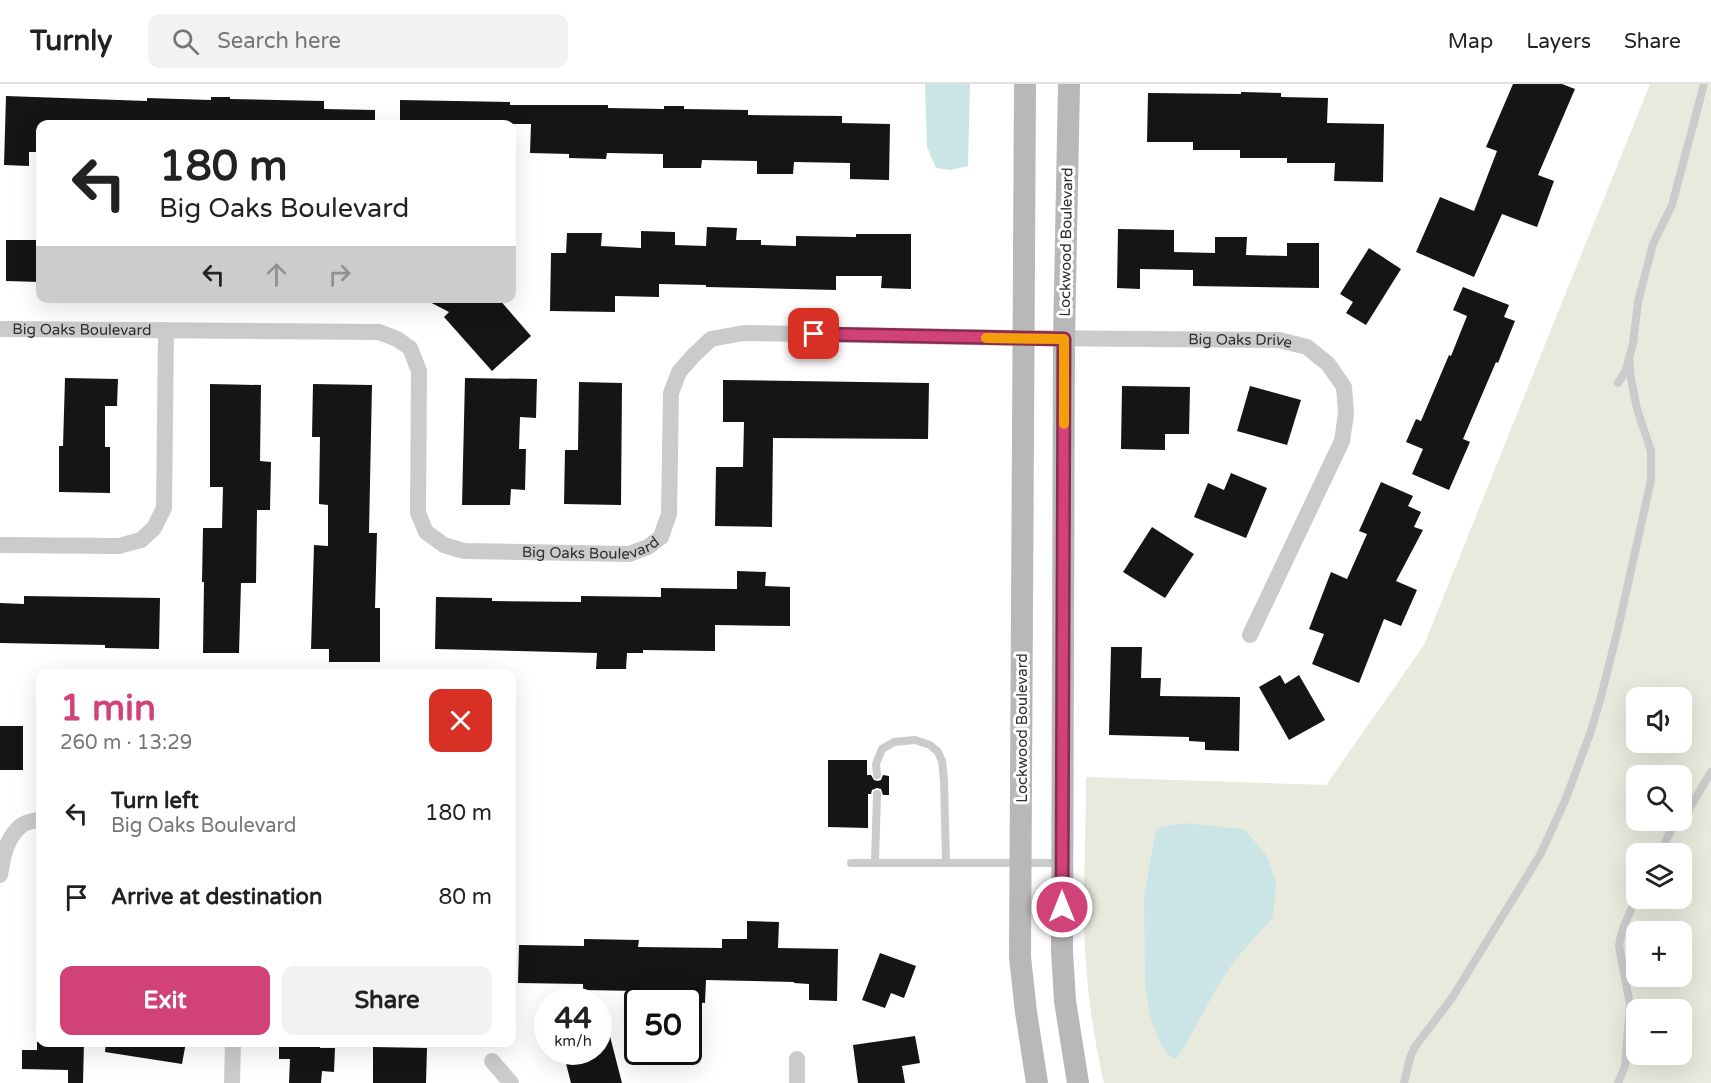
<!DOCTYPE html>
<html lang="en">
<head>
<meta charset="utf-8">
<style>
	:root { --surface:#fff; --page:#f2f2f2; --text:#222; --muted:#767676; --line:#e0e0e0; --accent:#d14378 }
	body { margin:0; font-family:"Varela Round",sans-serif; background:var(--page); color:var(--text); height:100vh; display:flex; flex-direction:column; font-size:22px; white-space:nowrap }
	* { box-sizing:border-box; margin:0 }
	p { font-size:20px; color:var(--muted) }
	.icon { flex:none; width:33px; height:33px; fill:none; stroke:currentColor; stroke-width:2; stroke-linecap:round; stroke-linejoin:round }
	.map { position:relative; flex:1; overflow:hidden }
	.details { position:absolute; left:36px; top:585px; width:480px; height:378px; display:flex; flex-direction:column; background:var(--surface); border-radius:12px; box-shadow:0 6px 24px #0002 }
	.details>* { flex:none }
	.top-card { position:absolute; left:36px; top:36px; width:480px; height:183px; border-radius:12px; box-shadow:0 6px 24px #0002; background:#fff; color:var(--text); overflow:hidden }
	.fabs { position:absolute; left:1626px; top:603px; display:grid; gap:12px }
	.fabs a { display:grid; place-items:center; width:66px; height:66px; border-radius:12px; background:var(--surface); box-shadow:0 6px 24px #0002; font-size:30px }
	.speed { position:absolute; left:534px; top:903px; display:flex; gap:12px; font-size:30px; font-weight:700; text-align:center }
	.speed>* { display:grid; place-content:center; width:78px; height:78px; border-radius:50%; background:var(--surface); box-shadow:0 6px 24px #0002; line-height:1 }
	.speed small { font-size:15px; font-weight:400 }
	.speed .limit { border:3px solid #111; border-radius:9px; background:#fff; color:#111 }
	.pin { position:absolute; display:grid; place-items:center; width:51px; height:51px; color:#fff; margin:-26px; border-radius:12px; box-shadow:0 3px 9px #0006 }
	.me { position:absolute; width:66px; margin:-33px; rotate:0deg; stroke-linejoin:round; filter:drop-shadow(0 0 4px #0008) }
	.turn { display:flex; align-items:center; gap:21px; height:126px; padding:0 24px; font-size:27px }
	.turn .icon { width:78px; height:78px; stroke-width:2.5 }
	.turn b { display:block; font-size:42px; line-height:51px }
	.lanes { display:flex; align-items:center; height:57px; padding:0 24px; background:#0003; justify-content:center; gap:30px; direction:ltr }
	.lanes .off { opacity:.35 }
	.round { display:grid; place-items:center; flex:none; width:63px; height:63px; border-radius:12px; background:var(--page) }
	.overview { display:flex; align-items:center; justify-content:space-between; height:102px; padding:0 24px }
	h1 { font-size:36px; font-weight:700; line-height:45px; color:var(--accent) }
	.cta { display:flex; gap:12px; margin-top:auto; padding:12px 24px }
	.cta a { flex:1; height:69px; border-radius:12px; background:var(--accent); color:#fff; font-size:24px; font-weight:700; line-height:69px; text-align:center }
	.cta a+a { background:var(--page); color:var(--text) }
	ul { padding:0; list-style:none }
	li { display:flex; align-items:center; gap:18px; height:84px; padding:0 24px }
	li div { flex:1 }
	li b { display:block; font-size:22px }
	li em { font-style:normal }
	header { display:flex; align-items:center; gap:36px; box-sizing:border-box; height:84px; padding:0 30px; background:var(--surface); border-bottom:2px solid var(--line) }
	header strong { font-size:28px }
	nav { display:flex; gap:33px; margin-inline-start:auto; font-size:21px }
	.search { width:420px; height:54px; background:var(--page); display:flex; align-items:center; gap:15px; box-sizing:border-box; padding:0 21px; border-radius:12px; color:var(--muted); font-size:22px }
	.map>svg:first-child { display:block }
</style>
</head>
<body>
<header>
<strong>Turnly</strong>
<div class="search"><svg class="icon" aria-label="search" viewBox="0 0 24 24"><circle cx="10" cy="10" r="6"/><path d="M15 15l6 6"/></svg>Search here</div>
<nav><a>Map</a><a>Layers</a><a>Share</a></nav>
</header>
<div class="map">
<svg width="1711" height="999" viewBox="0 0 1711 999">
	<rect width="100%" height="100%" fill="#fff"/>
	<path fill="#e8eadd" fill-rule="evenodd" d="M 1650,0 L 1711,0 L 1711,999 L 1104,999 C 1091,943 1084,884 1084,826 C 1084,782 1086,738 1086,693 L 1326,701 L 1424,561 ZM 1636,614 L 1682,614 L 1682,658 L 1636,658 ZM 1636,692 L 1682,692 L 1682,736 L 1636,736 ZM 1636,770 L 1682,770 L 1682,814 L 1636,814 ZM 1636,848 L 1682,848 L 1682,892 L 1636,892 ZM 1636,926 L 1682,926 L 1682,970 L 1636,970 Z"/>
	<g fill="#cbe5e7">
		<polygon points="925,0 970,0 968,82 950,86 936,84 927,63"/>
		<polygon points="1183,739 1244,745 1267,772 1276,797 1273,833 1235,876 1217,903 1189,955 1177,974 1172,974 1167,969 1160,959 1151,936 1145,901 1144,812 1156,745"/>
	</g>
	<g fill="#151515">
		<polygon points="1513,0 1562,0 1575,5 1538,91 1554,97 1537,143 1502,130 1474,193 1416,168 1440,113 1474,127 1497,67 1486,63"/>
		<polygon points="1241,8 1281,9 1281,13 1328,14 1327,39 1384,40 1383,98 1334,97 1335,79 1287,79 1287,74 1240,74 1240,66 1193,66 1193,58 1147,58 1148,9 1241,10"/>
		<polygon points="6,12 147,17 147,14 211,16 211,13 230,13 230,15 324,17 324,25 375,26 375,40 40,40 40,68 29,68 29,82 4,81"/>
		<polygon points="400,16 510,18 510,21 608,21 608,24 664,25 664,22 684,22 684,25 748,26 748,31 842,32 842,39 890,40 889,96 850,95 850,79 794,78 793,90 757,90 757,77 702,76 701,84 663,84 663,70 607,69 606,75 569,74 569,70 530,69 531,40 400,40"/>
		<polygon points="707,143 737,144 736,156 761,156 761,161 796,162 796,152 856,153 856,150 911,150 911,205 881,204 882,192 836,192 836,206 706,203 706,201 659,200 659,213 615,212 615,228 550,227 551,169 566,169 567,149 602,149 601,162 641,164 641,147 675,148 675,161 706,162"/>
		<polygon points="1118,145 1174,146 1174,168 1215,169 1215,153 1247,153 1246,171 1287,172 1287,159 1319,159 1319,204 1193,202 1193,186 1140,185 1140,205 1117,204"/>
		<polygon points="6,156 40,156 40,198 6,197"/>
		<polygon points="1369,164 1401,185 1366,241 1346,229 1353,218 1340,210"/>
		<polygon points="1463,203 1509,221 1504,233 1515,237 1498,279 1496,278 1463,355 1470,358 1449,406 1412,390 1423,365 1406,358 1416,335 1421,337 1449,271 1451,272 1467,232 1453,226"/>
		<polygon points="422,214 498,214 531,252 492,287 444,233 449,228"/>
		<polygon points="65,294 118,295 117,322 105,322 105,363 110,363 110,409 59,408 59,362 63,362"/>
		<polygon points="465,294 537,295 536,334 520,333 519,365 526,365 525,406 511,405 510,421 462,421"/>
		<polygon points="723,296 929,299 928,355 773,354 772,443 715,442 716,383 743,383 744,338 723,338"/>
		<polygon points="579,298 622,299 621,421 564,420 565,366 578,366"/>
		<polygon points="210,300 261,301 260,377 271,378 270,426 257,426 256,499 241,499 239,569 203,569 204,498 202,498 203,444 222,444 223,403 210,403"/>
		<polygon points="313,300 372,301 369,449 377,449 375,524 380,524 380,578 329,578 329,565 311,565 314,461 328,462 328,421 319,420 320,353 312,353"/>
		<polygon points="1122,302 1190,303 1189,350 1165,350 1165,366 1121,365"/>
		<polygon points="1250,302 1301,316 1287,361 1237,347"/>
		<polygon points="1231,389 1267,404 1246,454 1194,433 1208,399 1224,406"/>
		<polygon points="1381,398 1413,412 1408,422 1421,428 1414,443 1423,446 1396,497 1417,506 1401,542 1384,535 1359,599 1312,580 1324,550 1309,545 1331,488 1347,495 1367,450 1359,447"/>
		<polygon points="1152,443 1194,470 1165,514 1123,488"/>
		<polygon points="737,487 766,488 765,502 790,503 790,542 715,541 715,567 643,566 643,569 627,569 626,585 596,585 597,569 435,565 436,513 492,514 492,517 581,518 581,512 661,513 661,504 737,505"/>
		<polygon points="24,512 160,514 159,565 105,564 105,561 0,559 0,519 24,520"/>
		<polygon points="1111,563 1142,563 1141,594 1161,594 1160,612 1240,613 1239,667 1205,666 1205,658 1189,657 1189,653 1109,651"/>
		<polygon points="1280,591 1285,600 1299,591 1325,636 1289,656 1259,603"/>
		<rect x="0" y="642" width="23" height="44"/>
		<polygon points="828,676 867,676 867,691 871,691 874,696 878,697 881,696 883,691 889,692 889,711 883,711 881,705 877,704 872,706 871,710 868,710 868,744 828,743"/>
		<polygon points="747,837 779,838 778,864 838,865 837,917 809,916 809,900 794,899 794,898 706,896 705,919 675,916 675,903 638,903 638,907 583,906 583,900 518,899 519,861 584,862 584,855 639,856 638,863 722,864 722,855 747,855"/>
		<polygon points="880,869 916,882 904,914 891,909 885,924 862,916"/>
		<polygon points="598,929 604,929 622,999 571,999 563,968 598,968"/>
		<polygon points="915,952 920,979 902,982 905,999 858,999 853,961"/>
		<polygon points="37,958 84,958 83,999 68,999 68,986 22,985 22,966 37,966"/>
		<polygon points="106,958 186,958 182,980 105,968"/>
		<polygon points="279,958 320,958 320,964 335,964 334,988 322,987 321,999 289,999 290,975 279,975"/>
		<polygon points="373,963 427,964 426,999 373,999"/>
	</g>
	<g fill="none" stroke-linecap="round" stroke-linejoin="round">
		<g stroke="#cbcbcb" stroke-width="8">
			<polyline points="1618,299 1625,288 1633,260 1638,218 1653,160 1672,121 1704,0"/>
			<polyline points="877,691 876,680 882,665 894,658 915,656 930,661 938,668 942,677 944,696 946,779"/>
			<polyline points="1682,733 1688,727 1711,688"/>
			<polyline points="1660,770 1670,748 1679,736"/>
			<polyline points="851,779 1061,779"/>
			<polyline points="875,779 877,710"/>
			<polyline points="1404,999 1410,974 1414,964 1452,914 1540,771 1565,717 1591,647 1601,613 1618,545 1651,396 1651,367 1637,325 1631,295 1629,274"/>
			<path d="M 1618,999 L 1625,982 L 1630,921 L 1619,862 C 1621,845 1629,830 1637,814"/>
		</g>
		<g stroke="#cbcbcb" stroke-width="16">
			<path id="s1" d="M 0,245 L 379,248 L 397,255 L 410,264 L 419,287 L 418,429 L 426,448 L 444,461 L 464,467 L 629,470 L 648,463 L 661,453 L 669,430 L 671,309 L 679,288 L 693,272 L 711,255 L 744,249 L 1024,254 L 1279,256 L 1307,263 L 1328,280 L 1344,303 L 1346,330 L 1342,357 L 1250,551"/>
			<polyline points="0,461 119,462 141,456 154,444 164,424 166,246"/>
			<path d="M 0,791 C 3,773 6,753 22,741 C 26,738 35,737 40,735"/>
			<polyline points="492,977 511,999"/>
			<polyline points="232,999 233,958"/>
			<polyline points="797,999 797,975"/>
		</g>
		<g stroke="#b8b8b8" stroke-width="22">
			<polyline points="1025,0 1020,873 1026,928 1037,999"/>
			<polyline points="1069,0 1064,255 1062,867 1065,917 1078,999"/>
		</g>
	</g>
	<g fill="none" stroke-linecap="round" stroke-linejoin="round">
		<defs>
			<polyline id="route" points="814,250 1064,255 1062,823"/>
		</defs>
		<use href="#route" stroke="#882c4e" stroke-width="15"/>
		<use href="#route" stroke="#d14378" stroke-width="10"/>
		<polyline stroke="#f59e0b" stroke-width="10" points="986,254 1064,255 1064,340"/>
	</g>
	<g text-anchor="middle" stroke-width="6" stroke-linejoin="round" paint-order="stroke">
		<g font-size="15" fill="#2e2e2e" stroke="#fff">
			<text transform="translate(1066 158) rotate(-89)" y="5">Lockwood Boulevard</text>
			<text dy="5" stroke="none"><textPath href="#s1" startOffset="82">Big Oaks Boulevard</textPath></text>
			<text dy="5" stroke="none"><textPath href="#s1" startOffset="1590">Big Oaks Drive</textPath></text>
			<text dy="5" stroke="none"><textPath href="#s1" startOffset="772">Big Oaks Boulevard</textPath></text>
			<text transform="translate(1022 644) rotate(-90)" y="5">Lockwood Boulevard</text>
		</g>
	</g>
</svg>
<div class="fabs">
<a><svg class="icon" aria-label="sound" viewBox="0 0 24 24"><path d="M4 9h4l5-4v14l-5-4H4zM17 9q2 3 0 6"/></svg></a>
<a><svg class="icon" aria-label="search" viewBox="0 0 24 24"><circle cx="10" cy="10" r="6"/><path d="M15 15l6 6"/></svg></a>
<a><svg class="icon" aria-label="layers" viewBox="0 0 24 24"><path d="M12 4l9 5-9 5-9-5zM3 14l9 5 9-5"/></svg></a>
<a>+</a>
<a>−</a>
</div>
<div class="speed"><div>44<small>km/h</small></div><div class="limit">50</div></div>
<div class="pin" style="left:814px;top:250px;background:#d93025"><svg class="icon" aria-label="arrive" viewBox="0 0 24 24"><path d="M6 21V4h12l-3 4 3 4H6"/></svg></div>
<svg class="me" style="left:1062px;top:823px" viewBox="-20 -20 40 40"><circle r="17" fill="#d14378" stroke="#fff" stroke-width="3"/><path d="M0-11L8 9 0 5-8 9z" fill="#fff"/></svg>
<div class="top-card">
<div class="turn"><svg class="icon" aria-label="left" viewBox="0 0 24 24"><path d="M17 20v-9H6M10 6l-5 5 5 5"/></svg><div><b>180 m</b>Big Oaks Boulevard</div></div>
<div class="lanes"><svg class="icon" aria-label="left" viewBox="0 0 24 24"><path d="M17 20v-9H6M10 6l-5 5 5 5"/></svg><svg class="icon off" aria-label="ahead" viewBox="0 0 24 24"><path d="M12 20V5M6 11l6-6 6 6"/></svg><svg class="icon off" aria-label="right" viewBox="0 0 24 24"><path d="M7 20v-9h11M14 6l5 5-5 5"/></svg></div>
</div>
<section class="details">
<div class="overview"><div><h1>1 min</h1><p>260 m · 13:29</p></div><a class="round" style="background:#d93025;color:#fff"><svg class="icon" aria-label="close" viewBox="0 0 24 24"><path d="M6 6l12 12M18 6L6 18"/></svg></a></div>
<ul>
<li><svg class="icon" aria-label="left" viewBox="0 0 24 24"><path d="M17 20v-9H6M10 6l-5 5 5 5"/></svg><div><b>Turn left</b><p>Big Oaks Boulevard</p></div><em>180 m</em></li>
<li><svg class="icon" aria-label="arrive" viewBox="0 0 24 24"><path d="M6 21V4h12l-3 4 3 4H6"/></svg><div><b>Arrive at destination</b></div><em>80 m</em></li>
</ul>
<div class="cta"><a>Exit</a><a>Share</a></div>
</section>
</div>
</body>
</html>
